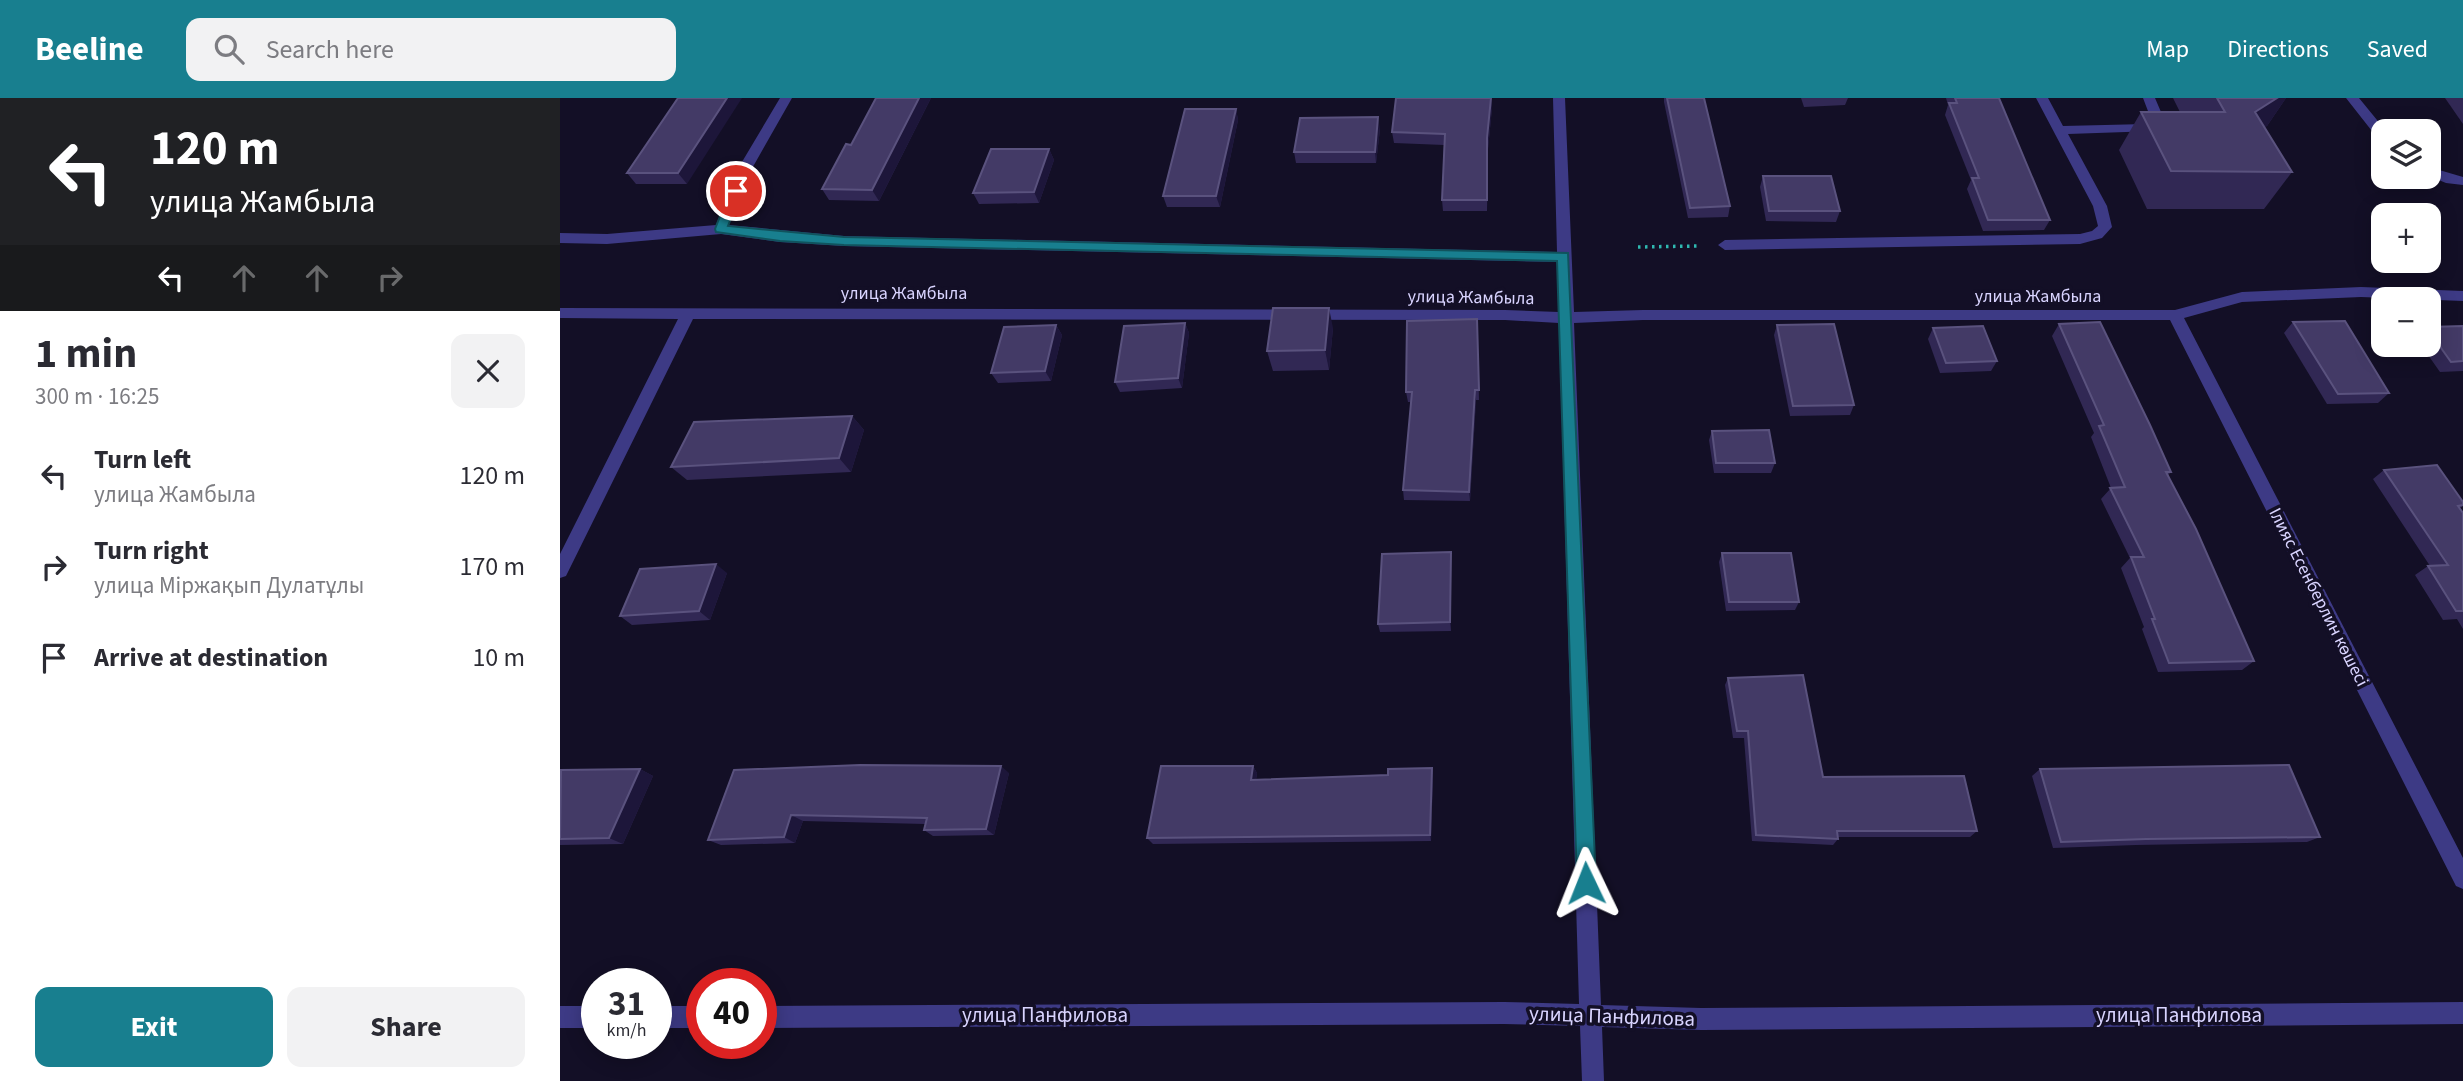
<!DOCTYPE html>
<html lang="en">
<head>
<meta charset="utf-8">
<style>
	:root { --surface:#fff; --page:#f2f2f3; --text:#2b2b33; --muted:#7c7c81; --accent:#187f8f }
	body { margin:0; font-family:"Source Sans 3",sans-serif; background:var(--page); color:var(--text); height:100vh; display:flex; flex-direction:column; font-size:26px; white-space:nowrap }
	* { box-sizing:border-box; margin:0 }
	p { font-size:23px; color:var(--muted) }
	.icon { flex:none; width:38px; height:38px; fill:none; stroke:currentColor; stroke-width:2; stroke-linecap:round; stroke-linejoin:round }
	.map { position:relative; flex:1; overflow:hidden }
	.sheet { display:flex; flex-direction:column; background:var(--surface); width:560px }
	.sheet>* { flex:none }
	.hud { background:#202124; color:#fff; overflow:hidden }
	.buttons { position:absolute; left:1811px; top:21px; display:grid; gap:14px }
	.buttons a { display:grid; place-items:center; width:70px; height:70px; border-radius:14px; background:var(--surface); box-shadow:0 4px 18px #0003; font-size:35px }
	.speed { position:absolute; left:21px; top:870px; display:flex; gap:14px; font-size:35px; font-weight:700; text-align:center }
	.speed>* { display:grid; place-content:center; width:91px; height:91px; border-radius:50%; background:var(--surface); box-shadow:0 4px 18px #0003; line-height:1 }
	.speed small { font-size:18px; font-weight:400 }
	.speed .limit { border:10px solid #d22; background:#fff; color:#111 }
	.pin { position:absolute; display:grid; place-items:center; width:60px; height:60px; color:#fff; margin:-30px; border:4px solid #fff; border-radius:50%; box-shadow:0 2px 7px #0007 }
	.me { position:absolute; width:77px; margin:-38px; rotate:358deg; stroke-linejoin:round; filter:drop-shadow(0 0 5px #0008) }
	.turn { display:flex; align-items:center; gap:24px; height:147px; padding:0 35px; font-size:32px }
	.turn .icon { width:91px; height:91px; stroke-width:2.5 }
	.turn b { display:block; font-size:49px; line-height:60px }
	.lanes { display:flex; align-items:center; height:66px; padding:0 35px; background:#0003; justify-content:center; gap:35px; direction:ltr }
	.lanes .off { opacity:.35 }
	.round { display:grid; place-items:center; flex:none; width:74px; height:74px; border-radius:14px; background:var(--page) }
	.head { display:flex; align-items:center; justify-content:space-between; height:119px; padding:0 35px }
	h1 { font-size:42px; font-weight:700; line-height:52px }
	.button { display:flex; gap:14px; margin-top:auto; padding:14px 35px }
	.button a { flex:1; height:80px; border-radius:14px; background:var(--accent); color:#fff; font-size:28px; font-weight:700; line-height:80px; text-align:center }
	.button a+a { background:var(--page); color:var(--text) }
	ul { padding:0; list-style:none }
	li { display:flex; align-items:center; gap:21px; height:91px; padding:0 35px }
	li div { flex:1 }
	li b { display:block; font-size:26px }
	li em { font-style:normal }
	header { display:flex; align-items:center; gap:42px; box-sizing:border-box; height:98px; padding:0 35px; background:var(--accent); color:#fff }
	header strong { font-size:33px }
	nav { display:flex; gap:38px; margin-inline-start:auto; font-size:24px }
	.search { width:490px; height:63px; background:var(--page); display:flex; align-items:center; gap:18px; box-sizing:border-box; padding:0 24px; border-radius:14px; color:var(--muted); font-size:26px }
	main { display:flex; flex:1; min-height:0 }
	.map>svg:first-child { display:block }
</style>
</head>
<body>
<header>
<strong>Beeline</strong>
<div class="search"><svg class="icon" aria-label="search" viewBox="0 0 24 24"><circle cx="10" cy="10" r="6"/><path d="M15 15l6 6"/></svg>Search here</div>
<nav><a>Map</a><a>Directions</a><a>Saved</a></nav>
</header>
<main>
<section class="sheet">
<div class="hud">
<div class="turn"><svg class="icon" aria-label="left" viewBox="0 0 24 24"><path d="M17 20v-9H6M10 6l-5 5 5 5"/></svg><div><b>120 m</b>улица Жамбыла</div></div>
<div class="lanes"><svg class="icon" aria-label="left" viewBox="0 0 24 24"><path d="M17 20v-9H6M10 6l-5 5 5 5"/></svg><svg class="icon off" aria-label="ahead" viewBox="0 0 24 24"><path d="M12 20V5M6 11l6-6 6 6"/></svg><svg class="icon off" aria-label="ahead" viewBox="0 0 24 24"><path d="M12 20V5M6 11l6-6 6 6"/></svg><svg class="icon off" aria-label="right" viewBox="0 0 24 24"><path d="M7 20v-9h11M14 6l5 5-5 5"/></svg></div>
</div>
<div class="head"><div><h1>1 min</h1><p>300 m · 16:25</p></div><a class="round"><svg class="icon" aria-label="close" viewBox="0 0 24 24"><path d="M6 6l12 12M18 6L6 18"/></svg></a></div>
<ul>
<li><svg class="icon" aria-label="left" viewBox="0 0 24 24"><path d="M17 20v-9H6M10 6l-5 5 5 5"/></svg><div><b>Turn left</b><p>улица Жамбыла</p></div><em>120 m</em></li>
<li><svg class="icon" aria-label="right" viewBox="0 0 24 24"><path d="M7 20v-9h11M14 6l5 5-5 5"/></svg><div><b>Turn right</b><p>улица Міржақып Дулатұлы</p></div><em>170 m</em></li>
<li><svg class="icon" aria-label="arrive" viewBox="0 0 24 24"><path d="M6 21V4h12l-3 4 3 4H6"/></svg><div><b>Arrive at destination</b></div><em>10 m</em></li>
</ul>
<div class="button"><a>Exit</a><a>Share</a></div>
</section>
<div class="map">
<svg width="1903" height="983" viewBox="0 0 1903 983">
	<rect width="100%" height="100%" fill="#130f26"/>
	<g fill="none" stroke-linecap="round" stroke-linejoin="round">
		<polyline stroke="#2fb8b0" stroke-width="3.5" stroke-dasharray="2.5 4.5" stroke-linecap="butt" points="1078,149 1137,148"/>
		<g fill="#3d3a85" fill-rule="evenodd">
			<polygon points="220,0 232,0 190,74 169,127 284,138 997,154 993,0 1005,0 1014,214 1083,212 1615,212 1682,194 1801,189 1903,193 1903,203 1801,199 1682,204 1624,220 1903,760 1903,791 1896,788 1610,222 1083,222 1014,225 1041,907 1141,910 1903,904 1903,926 1141,932 1042,929 1044,983 1022,983 1020,928 944,926 201,930 201,908 944,904 1019,906 999,225 945,222 133,221 6,478 0,480 0,456 118,221 0,220 0,210 945,212 999,214 998,164 284,148 220,144 161,136 47,146 0,145 0,135 47,136 156,127 176,74"/>
			<polygon points="1476,0 1488,0 1503,28 1586,26 1591,21 1583,0 1595,0 1604,21 1595,33 1508,36 1547,108 1552,129 1542,140 1520,146 1165,152 1158,147 1165,142 1520,136 1532,133 1538,128 1533,108"/>
			<polygon points="1786,0 1799,0 1826,33 1824,33 1824,43 1819,42"/>
			<polygon points="1869,69 1903,79 1903,87 1886,85 1869,78"/>
			<rect x="0" y="908" width="37" height="22"/>
			<rect x="96" y="908" width="46" height="22"/>
		</g>
	</g>
	<g fill="#312854">
		<polygon points="118,0 127,86 76,86 67,75"/>
		<polygon points="316,0 371,0 319,103 269,102 262,91 291,47"/>
		<polygon points="931,0 932,10 928,51 927,113 883,113 882,102 884,47 834,45 832,34"/>
		<polygon points="1104,0 1144,0 1170,108 1168,119 1128,120 1104,4"/>
		<polygon points="1241,0 1288,0 1285,7 1244,9"/>
		<polygon points="1386,0 1439,0 1490,122 1484,132 1423,133 1407,91 1411,82 1385,17 1388,7"/>
		<polygon points="1613,0 1726,0 1707,28 1704,29 1732,74 1704,111 1587,111 1559,52 1581,14 1620,14"/>
		<polygon points="1885,0 1903,0 1903,26"/>
		<polygon points="676,11 678,22 660,109 607,109 603,98"/>
		<polygon points="820,31 816,65 736,65 734,54"/>
		<polygon points="489,51 494,62 479,105 419,106 413,95"/>
		<polygon points="1203,78 1280,113 1276,124 1206,123 1200,89"/>
		<polygon points="917,221 919,302 916,302 910,403 844,402 843,392 851,304 848,304 846,294"/>
		<polygon points="1733,224 1829,295 1818,305 1767,306 1724,235"/>
		<polygon points="625,225 629,235 622,290 560,294 555,284"/>
		<polygon points="1499,226 1611,374 1608,377 1694,563 1682,572 1598,574 1582,531 1584,529 1561,470 1570,460 1541,401 1551,390 1531,339 1534,335 1492,238"/>
		<polygon points="496,227 502,237 491,283 438,285 431,275"/>
		<polygon points="1217,227 1294,307 1290,317 1230,318 1214,237"/>
		<polygon points="1903,228 1903,273 1880,274 1861,247 1869,247 1869,229"/>
		<polygon points="773,230 769,272 713,273 707,253"/>
		<polygon points="1373,230 1437,263 1431,273 1380,275 1368,241"/>
		<polygon points="292,318 304,332 291,374 127,382 111,369"/>
		<polygon points="1152,333 1215,365 1211,375 1154,375 1149,342"/>
		<polygon points="1824,372 1903,404 1903,408 1900,410 1903,415 1903,531 1897,521 1883,522 1855,477 1868,468 1870,468 1813,381"/>
		<polygon points="1162,455 1239,504 1235,512 1166,513 1159,464"/>
		<polygon points="891,463 891,533 820,534 818,526"/>
		<polygon points="167,475 150,522 72,527 60,518"/>
		<polygon points="1168,580 1263,679 1417,733 1410,739 1278,739 1278,741 1273,747 1192,743 1184,640 1173,640 1165,587"/>
		<polygon points="693,668 697,675 696,682 828,677 872,670 873,677 871,743 593,746 587,740"/>
		<polygon points="80,671 93,678 63,746 0,747 0,673"/>
		<polygon points="1480,671 1760,739 1747,744 1576,747 1493,750 1472,678"/>
		<polygon points="174,672 449,675 434,737 373,738 364,732 365,726 243,723 235,745 161,747 148,742"/>
	</g>
	<g fill="#1d163a">
		<polygon points="167,0 182,0 127,86 118,75"/>
		<polygon points="359,0 371,0 319,103 312,92"/>
		<polygon points="931,0 932,10 928,51 927,113 927,40"/>
		<polygon points="1717,0 1726,0 1707,28 1669,52 1695,14"/>
		<polygon points="676,11 678,22 660,109 656,98"/>
		<polygon points="818,19 820,31 816,65 815,54"/>
		<polygon points="489,51 494,62 479,105 474,94"/>
		<polygon points="769,210 773,230 769,272 765,252"/>
		<polygon points="625,225 629,235 622,290 618,280"/>
		<polygon points="496,227 502,237 491,283 485,273"/>
		<polygon points="915,292 916,302 910,403 909,394"/>
		<polygon points="292,318 304,332 291,374 279,360"/>
		<polygon points="891,454 891,533 890,524"/>
		<polygon points="156,466 167,475 150,522 139,513"/>
		<polygon points="441,668 449,675 434,737 426,731"/>
		<polygon points="693,668 697,675 695,688 691,682"/>
		<polygon points="872,670 873,677 871,743 870,737"/>
		<polygon points="80,671 93,678 63,746 49,740"/>
		<polygon points="231,717 243,723 235,745 224,739"/>
	</g>
	<g fill="#433a66" stroke="#5a527e" stroke-width="2">
		<polygon points="118,0 167,0 118,75 67,75"/>
		<polygon points="316,0 359,0 312,92 262,91 286,46 291,47"/>
		<polygon points="836,0 931,0 927,40 927,102 882,102 885,36 832,34"/>
		<polygon points="1107,0 1144,0 1170,108 1130,110"/>
		<polygon points="1395,0 1439,0 1490,122 1428,122 1412,80 1419,80 1389,5 1397,5"/>
		<polygon points="1657,0 1717,0 1695,14 1732,74 1611,73 1581,14 1665,14"/>
		<polygon points="625,11 676,11 656,98 603,98"/>
		<polygon points="818,19 815,54 734,54 740,20"/>
		<polygon points="431,51 489,51 474,94 413,95"/>
		<polygon points="1203,78 1271,78 1280,113 1209,113"/>
		<polygon points="713,210 769,210 765,252 707,253"/>
		<polygon points="917,221 919,292 915,292 909,394 843,392 852,294 846,294 847,223"/>
		<polygon points="1785,223 1829,295 1778,296 1733,224"/>
		<polygon points="1540,224 1590,327 1611,374 1606,374 1636,431 1694,563 1609,565 1592,521 1595,521 1571,459 1584,459 1550,390 1565,389 1539,328 1544,327 1499,226"/>
		<polygon points="625,225 618,280 555,284 564,228"/>
		<polygon points="1274,226 1294,307 1233,308 1217,227"/>
		<polygon points="496,227 485,273 431,275 444,229"/>
		<polygon points="1423,228 1437,263 1386,265 1373,230"/>
		<polygon points="1903,228 1903,263 1891,264 1869,233 1869,229"/>
		<polygon points="292,318 279,360 111,369 134,324"/>
		<polygon points="1209,332 1215,365 1156,365 1152,333"/>
		<polygon points="1877,367 1903,404 1903,407 1898,408 1903,415 1903,513 1896,513 1868,468 1888,467 1824,372"/>
		<polygon points="891,454 890,524 818,526 822,456"/>
		<polygon points="1162,455 1231,455 1239,504 1169,504"/>
		<polygon points="156,466 139,513 60,518 80,471"/>
		<polygon points="1243,577 1263,679 1404,678 1417,733 1277,733 1278,741 1196,737 1188,633 1177,633 1168,580"/>
		<polygon points="300,667 441,668 426,731 364,732 367,720 231,717 224,739 148,742 174,672"/>
		<polygon points="1729,667 1760,739 1586,741 1501,744 1480,671"/>
		<polygon points="601,668 693,668 691,682 828,677 828,671 872,670 870,737 587,740"/>
		<polygon points="80,671 49,740 0,741 1,672"/>
	</g>
	<polygon fill="#187f8f" stroke="#10535d" stroke-width="2" points="176,89 182,93 168,128 284,139 1008,155 1036,785 1033,791 1026,794 1020,791 1017,785 997,163 284,147 220,143 156,134 155,131 170,93"/>
	<g text-anchor="middle" stroke-width="7" stroke-linejoin="round" paint-order="stroke">
		<g font-size="18" fill="#d9d4ff" stroke="#130f26">
			<text x="344" y="201">улица Жамбыла</text>
			<text x="1478" y="204">улица Жамбыла</text>
			<text transform="translate(911 199) rotate(1)" y="6">улица Жамбыла</text>
			<text transform="translate(1759 499) rotate(63)" y="6">Ілияс Есенберлин көшесі</text>
		</g>
		<g font-size="21" fill="#d9d4ff" stroke="#130f26">
			<text x="485" y="924">улица Панфилова</text>
			<text x="1619" y="924">улица Панфилова</text>
			<text transform="translate(1052 918) rotate(2)" y="7">улица Панфилова</text>
		</g>
	</g>
</svg>
<div class="buttons">
<a><svg class="icon" aria-label="layers" viewBox="0 0 24 24"><path d="M12 4l9 5-9 5-9-5zM3 14l9 5 9-5"/></svg></a>
<a>+</a>
<a>−</a>
</div>
<div class="speed"><div>31<small>km/h</small></div><div class="limit">40</div></div>
<div class="pin" style="left:176px;top:93px;background:#d93025"><svg class="icon" aria-label="arrive" viewBox="0 0 24 24"><path d="M6 21V4h12l-3 4 3 4H6"/></svg></div>
<svg class="me" style="left:1026px;top:785px" viewBox="-20 -20 40 40"><path d="M0-17L14 15 0 8-14 15z" fill="#187f8f" stroke="#fff" stroke-width="4"/></svg>
</div>
</main>
</body>
</html>
